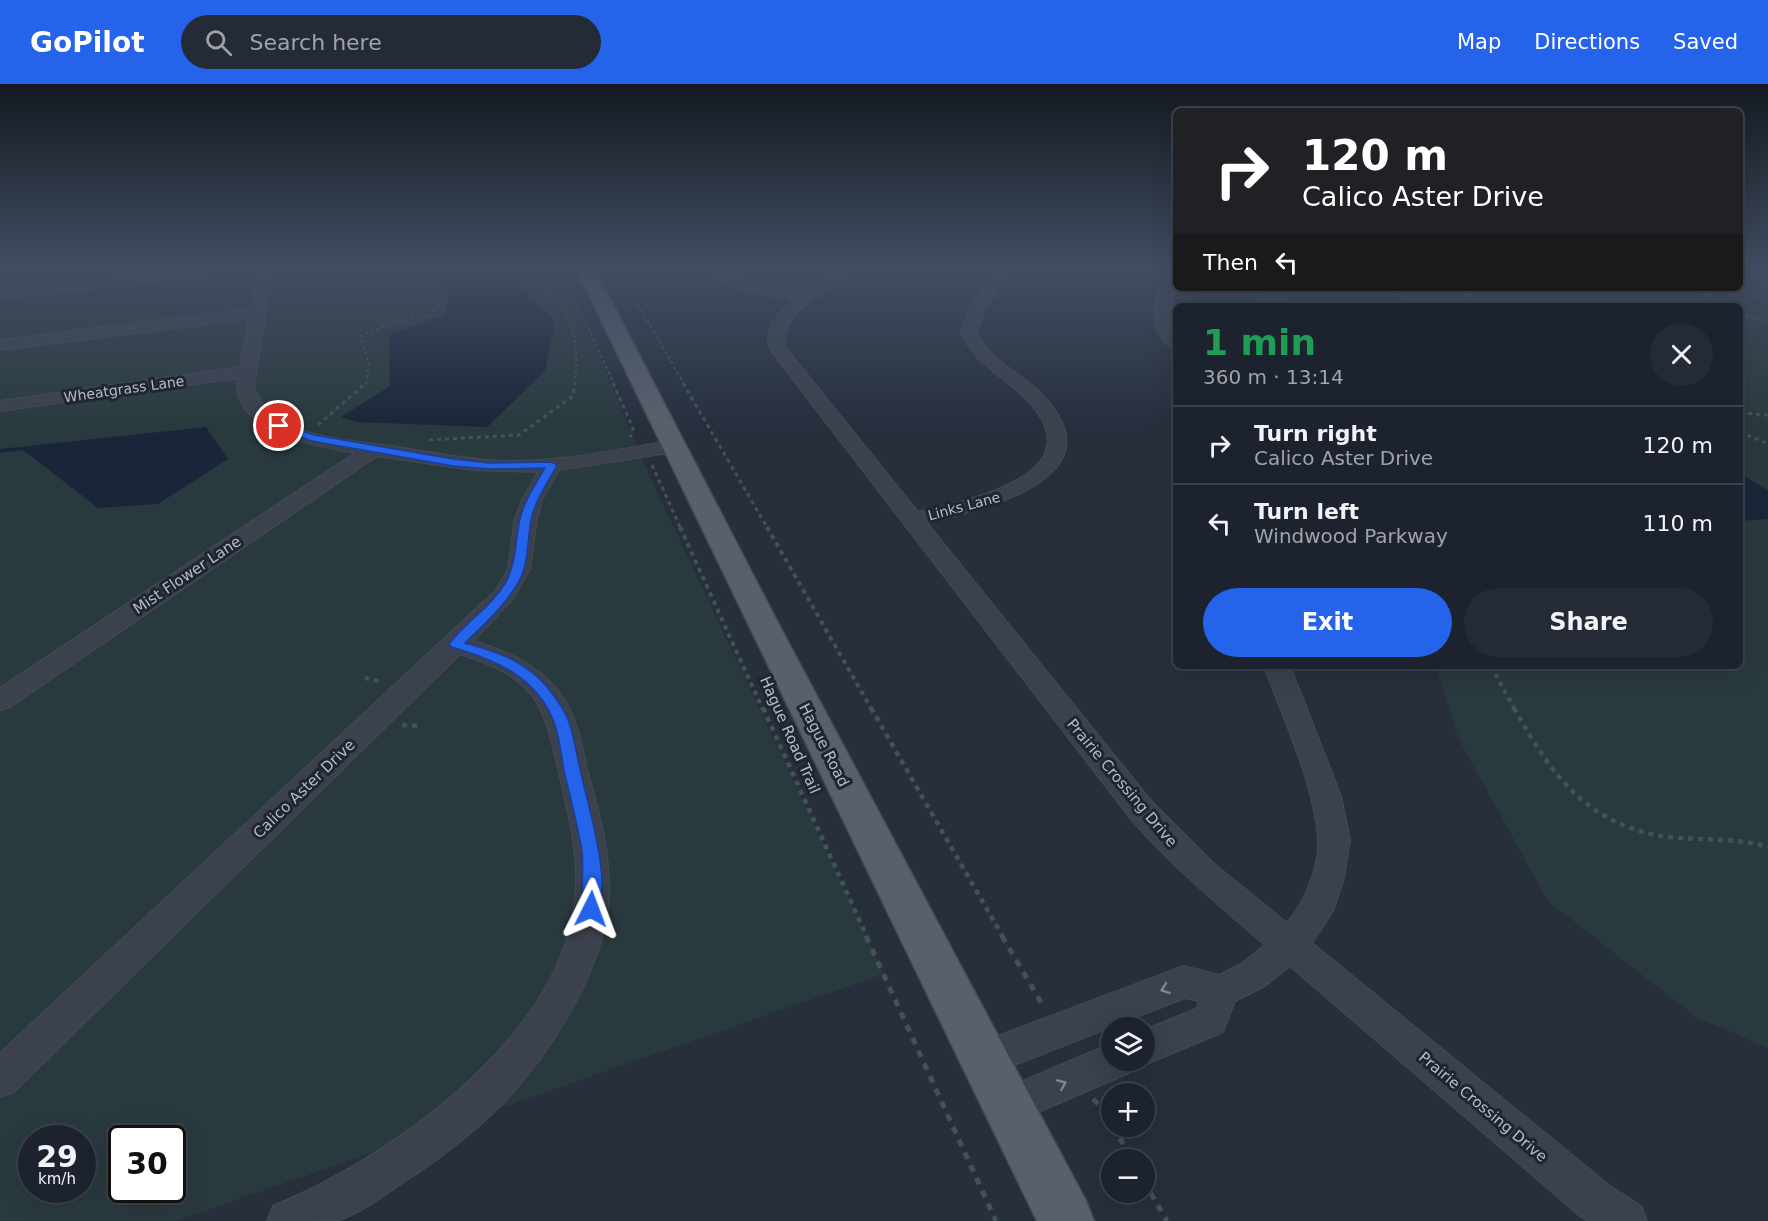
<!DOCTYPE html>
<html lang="en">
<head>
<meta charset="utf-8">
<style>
	:root { --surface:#1d232e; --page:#252b36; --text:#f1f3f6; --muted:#a0a4aa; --line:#3b404a; --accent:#2563eb }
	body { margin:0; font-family:"DejaVu Sans",sans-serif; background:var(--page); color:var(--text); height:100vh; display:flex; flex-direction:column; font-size:22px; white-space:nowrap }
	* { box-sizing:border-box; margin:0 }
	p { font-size:20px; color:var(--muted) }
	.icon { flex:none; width:33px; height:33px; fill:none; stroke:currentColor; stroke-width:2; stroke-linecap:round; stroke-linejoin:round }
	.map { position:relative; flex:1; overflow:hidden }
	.side { position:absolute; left:1173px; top:219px; width:570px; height:366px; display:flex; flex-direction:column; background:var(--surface); border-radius:9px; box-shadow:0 6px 24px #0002,0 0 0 2px var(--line) }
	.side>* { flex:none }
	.top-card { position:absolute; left:1173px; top:24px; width:570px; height:183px; border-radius:9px; box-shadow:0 6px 24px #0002,0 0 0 2px var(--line); background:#202124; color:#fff; overflow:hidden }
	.buttons { position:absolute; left:1101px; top:933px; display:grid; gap:12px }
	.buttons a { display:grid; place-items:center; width:54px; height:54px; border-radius:50%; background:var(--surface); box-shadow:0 6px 24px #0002,0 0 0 2px var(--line); font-size:30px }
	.speed { position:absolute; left:18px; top:1041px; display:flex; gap:12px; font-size:30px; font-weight:700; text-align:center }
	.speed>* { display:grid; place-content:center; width:78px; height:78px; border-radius:50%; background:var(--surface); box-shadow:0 6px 24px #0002,0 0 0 2px var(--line); line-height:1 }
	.speed small { font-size:15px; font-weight:400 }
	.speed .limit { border:3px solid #111; border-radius:9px; background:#fff; color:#111 }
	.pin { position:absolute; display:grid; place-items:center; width:51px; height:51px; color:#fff; margin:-26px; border:3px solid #fff; border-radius:50%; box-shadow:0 2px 6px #0007 }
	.me { position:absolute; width:66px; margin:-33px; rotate:3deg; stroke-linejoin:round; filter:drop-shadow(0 0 4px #0008) }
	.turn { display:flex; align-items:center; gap:21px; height:126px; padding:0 30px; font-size:27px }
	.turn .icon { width:78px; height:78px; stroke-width:2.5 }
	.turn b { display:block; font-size:42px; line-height:51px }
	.then { display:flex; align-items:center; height:57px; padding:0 30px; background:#0003; gap:12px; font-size:22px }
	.round { display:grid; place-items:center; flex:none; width:63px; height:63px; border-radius:32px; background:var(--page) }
	.overview { display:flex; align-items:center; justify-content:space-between; height:102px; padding:0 30px }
	h1 { font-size:36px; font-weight:700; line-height:45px; color:#1e9e55 }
	.button { display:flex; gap:12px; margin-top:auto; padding:12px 30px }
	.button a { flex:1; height:69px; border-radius:36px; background:var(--accent); color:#fff; font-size:24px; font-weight:700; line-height:69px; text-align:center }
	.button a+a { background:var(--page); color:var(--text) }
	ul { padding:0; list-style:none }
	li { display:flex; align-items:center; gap:18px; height:78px; padding:0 30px; border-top:2px solid var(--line) }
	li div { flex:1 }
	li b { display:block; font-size:22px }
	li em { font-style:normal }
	header { display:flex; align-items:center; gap:36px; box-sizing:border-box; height:84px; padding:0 30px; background:var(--accent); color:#fff }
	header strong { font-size:28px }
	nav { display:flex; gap:33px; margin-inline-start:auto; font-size:21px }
	.search { width:420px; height:54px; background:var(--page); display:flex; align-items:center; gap:15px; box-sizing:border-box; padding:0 21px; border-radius:33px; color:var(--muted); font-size:22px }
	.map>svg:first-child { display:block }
</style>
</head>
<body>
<header>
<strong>GoPilot</strong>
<div class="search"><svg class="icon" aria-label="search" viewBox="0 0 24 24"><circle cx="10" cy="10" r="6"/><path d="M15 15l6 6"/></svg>Search here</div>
<nav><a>Map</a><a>Directions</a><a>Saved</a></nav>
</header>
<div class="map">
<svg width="1768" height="1137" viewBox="0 0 1768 1137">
	<rect width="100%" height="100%" fill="#272f3d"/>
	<g fill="#293a3e" fill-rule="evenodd">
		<path d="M 0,184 L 563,184 L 645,382 L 884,890 L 176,1137 L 0,1137 ZM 32,1054 L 82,1054 L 82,1106 L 32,1106 ZM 122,1054 L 172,1054 L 172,1106 L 122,1106 Z"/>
		<polygon points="1740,184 1768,184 1768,964 1696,933 1548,817 1459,656 1436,582 1740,582 1740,222 1257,222 1258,204 1740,204"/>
	</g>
	<g fill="#1b253a">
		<polygon points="409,184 518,184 522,203 555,237 545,287 487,343 357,338 341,333 390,302 389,251 446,230 449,204"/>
		<polygon points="1285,204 1380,204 1412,222 1296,222"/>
		<polygon points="206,343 228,375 158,420 98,424 23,366 0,369 0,365"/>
		<polygon points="1740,390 1768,406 1768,435 1740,437"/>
	</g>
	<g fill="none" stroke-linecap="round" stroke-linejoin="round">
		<defs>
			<g id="minor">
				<polygon points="198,184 243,184 236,188 0,215 0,207"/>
				<path d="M 259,184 L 273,184 L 254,302 C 259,320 269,329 285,338 C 317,356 356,357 391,362 C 434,369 478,378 522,377 C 573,375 624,365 675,356 L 682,358 L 685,362 L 682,366 L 675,368 L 559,386 L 542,416 L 537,434 L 530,485 L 513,515 L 473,557 C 518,570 559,591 575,638 C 581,653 583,670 587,686 C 600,730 613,779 608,824 C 599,893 549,972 501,1021 C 472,1051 436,1077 401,1100 C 383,1112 361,1129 339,1136 C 325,1137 284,1137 267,1137 L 273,1122 C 389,1074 555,958 574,824 C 581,780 570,735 560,693 C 543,619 539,595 460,570 L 14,1008 L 0,1013 L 0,969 L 495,507 L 508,485 L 515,434 L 522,416 L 538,388 L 472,386 L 377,372 L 10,623 L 0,626 L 0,604 L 355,369 C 319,363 228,347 238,294 L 0,327 L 0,317 L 240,283 L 249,235 L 0,266 L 0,256 L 251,225 Z"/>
				<path d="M 705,184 L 721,184 L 750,198 L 804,208 L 838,184 L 854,184 C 830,213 782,219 785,263 L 918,428 C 970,416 1101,389 1024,313 C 1002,291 972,278 961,247 L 970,224 L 999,184 L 1013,184 L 985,224 L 977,247 C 987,274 1015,286 1035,304 C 1129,390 989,424 927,439 L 1152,718 L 1213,779 L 1287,839 C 1305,817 1320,783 1318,754 C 1314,699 1283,634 1264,582 L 1290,582 L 1341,712 L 1350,756 L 1344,794 L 1333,827 L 1312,859 L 1610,1102 L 1641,1122 L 1647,1137 L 1588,1137 L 1580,1132 L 1290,882 L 1265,902 L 1235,917 L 1223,948 L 1144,981 L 1134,978 L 1129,989 L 1008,1041 L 994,1035 L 988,1022 L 994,1009 L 1103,963 L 1112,960 L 1112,976 L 1144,976 L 1144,946 L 1196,925 L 1199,917 L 1185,914 L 984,993 L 971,988 L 965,975 L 971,962 L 1184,882 L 1219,891 L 1241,880 L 1265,861 C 1218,821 1171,781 1130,734 L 771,267 C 760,247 780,228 794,215 C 765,211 725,208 705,184 Z"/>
				<path d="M 1167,184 L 1176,184 L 1176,199 L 1169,233 L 1176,251 L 1176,265 C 1169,263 1165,259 1161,253 C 1146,231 1159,206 1167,184 Z"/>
			</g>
			<polygon id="major" points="576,184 594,184 778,539 1086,1117 1094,1137 1037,1137"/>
		</defs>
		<use href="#minor" stroke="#444a56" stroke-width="2"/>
		<use href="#major" stroke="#444a56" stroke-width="3"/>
		<g stroke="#425356" stroke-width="2" stroke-dasharray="3 3" stroke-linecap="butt">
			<path d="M 541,184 L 540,202 C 576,231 579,256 575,300"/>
			<polyline points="561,184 614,300"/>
			<polyline points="617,184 684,300"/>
			<polyline points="1447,204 1496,222"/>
			<polyline points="1686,204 1707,211 1724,222"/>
			<polyline points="1733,204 1768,217"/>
			<polyline points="1740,229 1768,239"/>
			<polyline points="366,300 369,280 361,252 387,241 430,231 441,215 426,199 392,184"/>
		</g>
		<g stroke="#425356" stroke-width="3" stroke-dasharray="4 4" stroke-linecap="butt">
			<polyline points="613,299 633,344 630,353"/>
			<polyline points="683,299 768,445"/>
			<polyline points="1740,329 1768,331"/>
			<polyline points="318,341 366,299"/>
			<polyline points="1740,348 1768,360"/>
			<polyline points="429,356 519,351 573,312 575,299"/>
			<polyline points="652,381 681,445"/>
		</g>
		<g stroke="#425356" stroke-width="4" stroke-dasharray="4.5 4.5" stroke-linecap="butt">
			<polyline points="680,443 763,626"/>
			<polyline points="767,443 872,626"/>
			<polyline points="1491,582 1515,626"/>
			<polyline points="365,594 382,598"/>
		</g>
		<g stroke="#425356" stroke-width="4.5" stroke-dasharray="5 5" stroke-linecap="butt">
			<polyline points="763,624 867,853"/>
			<polyline points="871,624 1003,853"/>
			<path d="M 1514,624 C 1551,691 1588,742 1668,753 C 1702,757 1735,753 1768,763"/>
			<polyline points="402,641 421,642"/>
		</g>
		<g stroke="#425356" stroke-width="5" stroke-dasharray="7 7" stroke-linecap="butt">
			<polyline points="866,852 996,1137"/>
			<polyline points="1002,852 1042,920 1041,925"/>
			<polyline points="1093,1015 1103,1025 1112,1040"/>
			<polyline points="1113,1042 1132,1076"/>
			<polyline points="1144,1097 1167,1137"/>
		</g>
		<use href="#minor" fill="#3b414d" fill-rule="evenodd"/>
		<use href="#major" fill="#59606d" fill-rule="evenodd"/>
	</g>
	<defs><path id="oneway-chevron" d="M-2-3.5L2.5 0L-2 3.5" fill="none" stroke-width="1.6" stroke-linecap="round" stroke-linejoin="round" transform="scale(1.5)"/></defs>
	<g stroke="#7f8591">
		<use href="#oneway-chevron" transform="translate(1165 905) rotate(160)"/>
		<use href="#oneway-chevron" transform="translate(1062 1000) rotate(-23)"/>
	</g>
	<linearGradient id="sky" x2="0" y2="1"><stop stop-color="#151a22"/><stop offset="0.54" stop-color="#414d62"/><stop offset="1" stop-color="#414d62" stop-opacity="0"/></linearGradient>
	<rect width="1768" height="343" fill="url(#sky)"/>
	<path fill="#2563eb" stroke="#184099" stroke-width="1.5" d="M 279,339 L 314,351 L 453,375 L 489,379 L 552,378 L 557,381 C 548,398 535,416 531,436 C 527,457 529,480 518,499 C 505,522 484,540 465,559 C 499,568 530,579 551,608 C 557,616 565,627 568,636 C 574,651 576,669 580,685 C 587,719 613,800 597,830 L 591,832 L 585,830 C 580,821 584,782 582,767 C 578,742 571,716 565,691 C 561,673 560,650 552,633 C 533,591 493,575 451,563 L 449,560 C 466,538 491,523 506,498 C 517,478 515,456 520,435 C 524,417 536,400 545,384 L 489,385 L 453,382 L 312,357 L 275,344 L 274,342 Z"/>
	<g text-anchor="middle" stroke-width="6" stroke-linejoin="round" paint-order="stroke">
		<g font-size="14" fill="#b7bcc8" stroke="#1f2632">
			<text transform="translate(124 305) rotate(-8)" y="5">Wheatgrass Lane</text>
			<text transform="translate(964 422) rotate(-15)" y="5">Links Lane</text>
		</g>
		<g font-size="15" fill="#b7bcc8" stroke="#1f2632">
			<text transform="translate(187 491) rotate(-34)" y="5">Mist Flower Lane</text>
			<text transform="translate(790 651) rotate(66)" y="5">Hague Road Trail</text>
			<text transform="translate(824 661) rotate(63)" y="5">Hague Road</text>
			<text transform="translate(1122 699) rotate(50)" y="5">Prairie Crossing Drive</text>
			<text transform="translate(304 705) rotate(-44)" y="5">Calico Aster Drive</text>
			<text transform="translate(1483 1023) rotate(40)" y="5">Prairie Crossing Drive</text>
		</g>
	</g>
</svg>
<div class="buttons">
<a><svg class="icon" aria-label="layers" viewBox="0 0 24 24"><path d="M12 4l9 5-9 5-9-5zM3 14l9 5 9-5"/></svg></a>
<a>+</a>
<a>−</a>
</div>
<div class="speed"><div>29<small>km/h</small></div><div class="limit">30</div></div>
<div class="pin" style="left:279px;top:342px;background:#d93025"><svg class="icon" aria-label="arrive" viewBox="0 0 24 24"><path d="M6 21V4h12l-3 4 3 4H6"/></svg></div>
<svg class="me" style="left:591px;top:825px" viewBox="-20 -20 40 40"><path d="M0-17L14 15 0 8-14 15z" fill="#2563eb" stroke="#fff" stroke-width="4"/></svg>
<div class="top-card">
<div class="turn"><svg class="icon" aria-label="right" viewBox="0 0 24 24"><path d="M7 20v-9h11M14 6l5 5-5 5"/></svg><div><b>120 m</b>Calico Aster Drive</div></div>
<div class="then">Then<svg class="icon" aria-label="left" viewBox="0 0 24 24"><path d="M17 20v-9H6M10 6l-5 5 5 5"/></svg></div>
</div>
<section class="side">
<div class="overview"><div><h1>1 min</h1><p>360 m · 13:14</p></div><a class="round"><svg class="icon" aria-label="close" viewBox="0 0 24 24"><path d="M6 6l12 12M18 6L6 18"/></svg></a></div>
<ul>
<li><svg class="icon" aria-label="right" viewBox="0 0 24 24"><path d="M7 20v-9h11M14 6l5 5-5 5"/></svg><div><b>Turn right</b><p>Calico Aster Drive</p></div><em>120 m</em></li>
<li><svg class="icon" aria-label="left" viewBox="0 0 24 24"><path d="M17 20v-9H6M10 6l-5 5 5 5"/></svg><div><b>Turn left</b><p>Windwood Parkway</p></div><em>110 m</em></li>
</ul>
<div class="button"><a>Exit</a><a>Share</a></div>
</section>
</div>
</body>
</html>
